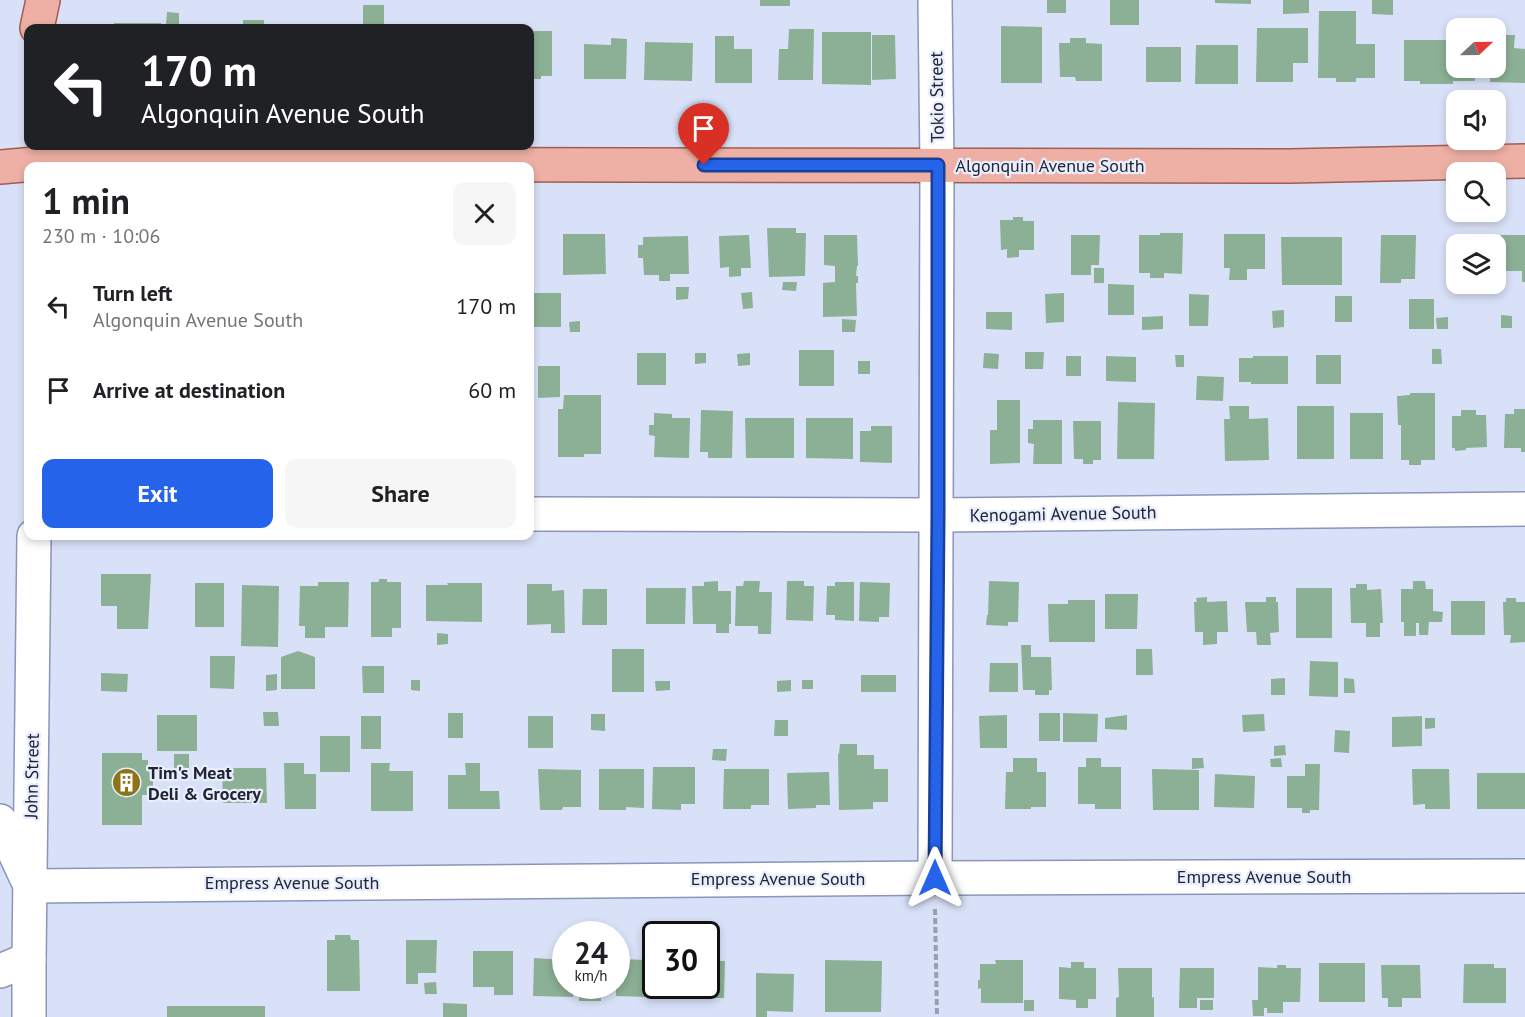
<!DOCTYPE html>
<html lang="en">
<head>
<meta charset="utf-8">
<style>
	:root { --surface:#fff; --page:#f6f6f6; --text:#202124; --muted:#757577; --accent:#2563eb }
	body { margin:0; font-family:"PT Sans",sans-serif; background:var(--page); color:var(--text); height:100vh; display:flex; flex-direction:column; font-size:22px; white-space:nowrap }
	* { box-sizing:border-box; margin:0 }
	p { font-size:20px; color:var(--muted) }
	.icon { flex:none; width:33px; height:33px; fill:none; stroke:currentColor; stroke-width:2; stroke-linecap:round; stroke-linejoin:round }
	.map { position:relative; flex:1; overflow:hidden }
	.panel { position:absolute; left:24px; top:162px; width:510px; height:378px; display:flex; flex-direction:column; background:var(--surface); border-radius:12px; box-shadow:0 3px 9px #0003 }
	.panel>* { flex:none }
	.hud { position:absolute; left:24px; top:24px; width:510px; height:126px; border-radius:12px; box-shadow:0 3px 9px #0003; background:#202124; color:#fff; overflow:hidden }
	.needle { width:39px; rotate:68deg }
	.buttons { position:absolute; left:1446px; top:18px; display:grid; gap:12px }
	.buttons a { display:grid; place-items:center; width:60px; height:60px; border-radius:12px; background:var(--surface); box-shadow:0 3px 9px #0003; font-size:30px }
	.speed { position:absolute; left:552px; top:921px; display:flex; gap:12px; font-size:30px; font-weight:700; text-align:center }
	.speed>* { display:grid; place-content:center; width:78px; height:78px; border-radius:50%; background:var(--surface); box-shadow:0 3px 9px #0003; line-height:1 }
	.speed small { font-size:15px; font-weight:400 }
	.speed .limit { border:3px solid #111; border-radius:9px; background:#fff; color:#111 }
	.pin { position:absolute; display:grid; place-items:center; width:51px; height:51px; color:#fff; margin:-62px -26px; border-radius:50% 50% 50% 0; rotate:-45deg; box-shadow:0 0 6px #0007 }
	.pin .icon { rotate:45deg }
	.me { position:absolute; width:66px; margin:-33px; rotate:0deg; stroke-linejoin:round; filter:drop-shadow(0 0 4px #0008) }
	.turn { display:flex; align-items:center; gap:21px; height:126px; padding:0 18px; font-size:27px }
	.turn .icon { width:78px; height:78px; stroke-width:2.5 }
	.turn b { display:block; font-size:42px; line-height:51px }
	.round { display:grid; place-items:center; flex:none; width:63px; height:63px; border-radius:12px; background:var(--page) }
	.summary { display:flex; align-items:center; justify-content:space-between; height:102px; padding:0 18px }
	h1 { font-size:36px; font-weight:700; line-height:45px }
	.action { display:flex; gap:12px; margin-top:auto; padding:12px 18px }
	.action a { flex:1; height:69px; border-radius:12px; background:var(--accent); color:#fff; font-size:24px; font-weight:700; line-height:69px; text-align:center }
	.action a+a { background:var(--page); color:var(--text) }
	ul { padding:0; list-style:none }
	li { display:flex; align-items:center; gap:18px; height:84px; padding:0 18px }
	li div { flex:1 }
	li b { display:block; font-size:22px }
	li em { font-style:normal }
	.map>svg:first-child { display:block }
</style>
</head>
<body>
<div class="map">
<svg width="1525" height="1017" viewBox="0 0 1525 1017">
	<rect width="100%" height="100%" fill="#d9e1f8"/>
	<g fill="#8cb095">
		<rect x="760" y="0" width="30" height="6"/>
		<rect x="1047" y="0" width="19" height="13"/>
		<rect x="1110" y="0" width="29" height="25"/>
		<polygon points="1215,0 1251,0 1251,4 1215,3"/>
		<polygon points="1283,0 1309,0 1309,13 1283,14"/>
		<polygon points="1372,0 1393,0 1393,15 1372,14"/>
		<rect x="363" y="5" width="21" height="23"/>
		<polygon points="1319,11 1356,11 1356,44 1375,44 1375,78 1356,78 1356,82 1336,82 1336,78 1318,78"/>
		<polygon points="167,12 179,13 179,25 166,24"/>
		<rect x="243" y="20" width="21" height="8"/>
		<rect x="114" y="23" width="47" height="5"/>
		<polygon points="1001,26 1042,27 1042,83 1001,83"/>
		<polygon points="1257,28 1308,28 1308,63 1293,63 1293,82 1256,82"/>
		<polygon points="789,29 814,29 813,80 778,80 779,49 788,49"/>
		<polygon points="530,31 552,31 552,76 541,76 541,79 530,79"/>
		<polygon points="822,32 871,32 871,85 822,84"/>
		<polygon points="872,35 895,35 896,79 872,80"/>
		<polygon points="1497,35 1515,35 1514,48 1525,49 1525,83 1490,82 1490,68 1496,68"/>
		<polygon points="715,36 734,36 734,49 752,49 752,83 715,83"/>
		<polygon points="611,38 627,39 626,79 584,79 584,44 611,45"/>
		<polygon points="1070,38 1086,38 1086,43 1102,44 1102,81 1076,81 1075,77 1060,77 1059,43 1070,43"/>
		<polygon points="1404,40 1456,40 1456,68 1475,68 1475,81 1453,81 1453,84 1420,84 1420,81 1404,81"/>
		<polygon points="645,42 693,43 692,81 644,80"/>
		<polygon points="1196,45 1238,45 1238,84 1195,84"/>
		<rect x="1146" y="47" width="35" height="35"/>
		<polygon points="1013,217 1023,217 1023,221 1034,221 1034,250 1019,250 1019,257 1007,258 1007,249 1001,250 1000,220 1013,220"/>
		<polygon points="767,228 796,228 796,233 806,233 805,276 769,277"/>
		<polygon points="1160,233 1183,233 1182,274 1164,273 1164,278 1150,278 1150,273 1139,273 1139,235 1160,235"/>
		<polygon points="563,234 605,234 606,274 563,275"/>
		<polygon points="1224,234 1265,234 1265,269 1247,269 1247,280 1229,280 1230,268 1224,268"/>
		<polygon points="749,235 751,268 741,268 741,276 729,277 729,267 720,268 719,236"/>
		<polygon points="824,235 857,235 858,266 857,266 856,276 858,276 858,283 856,283 857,316 823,317 823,283 835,282 835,266 824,265"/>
		<polygon points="1071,235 1100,235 1099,265 1091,265 1091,275 1071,275"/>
		<polygon points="1381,235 1416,235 1415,279 1401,279 1401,283 1380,283"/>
		<polygon points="1456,235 1491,236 1491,244 1456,244"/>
		<polygon points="1501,235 1525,235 1525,282 1522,282 1522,271 1502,271"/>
		<polygon points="688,236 689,274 670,274 670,281 659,281 659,275 644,275 643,258 638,258 638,245 643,245 643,237"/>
		<polygon points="1281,237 1342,237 1342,285 1282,285"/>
		<rect x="1094" y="268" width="10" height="15"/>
		<polygon points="783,282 797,282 796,291 782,290"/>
		<polygon points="1108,284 1134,285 1134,315 1108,315"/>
		<polygon points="676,287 689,287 688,299 676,300"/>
		<polygon points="752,292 753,308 743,309 741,293"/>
		<rect x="530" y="293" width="31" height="34"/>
		<polygon points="1064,293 1064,322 1046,323 1045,294"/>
		<polygon points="1189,294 1209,295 1208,326 1189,326"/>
		<rect x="1335" y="296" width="17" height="26"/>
		<rect x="1409" y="299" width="25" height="30"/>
		<polygon points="1284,310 1284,327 1273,328 1272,311"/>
		<polygon points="986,312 1012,312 1012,330 986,329"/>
		<polygon points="1501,315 1512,316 1512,328 1501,328"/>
		<polygon points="1163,316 1163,329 1142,330 1142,317"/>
		<polygon points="1448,317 1448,329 1437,329 1436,318"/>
		<polygon points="842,319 856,320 855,332 842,332"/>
		<polygon points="580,321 580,332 570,332 569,322"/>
		<polygon points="1432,349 1441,349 1442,364 1432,364"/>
		<rect x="799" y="350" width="35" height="36"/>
		<polygon points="1025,352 1044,352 1043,369 1025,369"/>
		<rect x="637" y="353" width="29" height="32"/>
		<polygon points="695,353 706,353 706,363 695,364"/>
		<polygon points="750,353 750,365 738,366 737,354"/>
		<polygon points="984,353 999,354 998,369 983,368"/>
		<polygon points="1175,355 1184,355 1184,367 1176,367"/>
		<rect x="1316" y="355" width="25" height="29"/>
		<rect x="1066" y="356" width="15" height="20"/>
		<polygon points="1106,356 1136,357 1136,382 1106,381"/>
		<polygon points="1253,356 1288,356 1288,384 1251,384 1251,382 1239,382 1239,358 1253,358"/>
		<rect x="858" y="361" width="12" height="13"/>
		<polygon points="538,366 560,366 560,397 538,398"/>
		<polygon points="1197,376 1224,377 1223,401 1196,400"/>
		<polygon points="1410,393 1435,393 1435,460 1421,460 1421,465 1409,465 1409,460 1401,460 1401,425 1398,425 1397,396 1410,395"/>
		<polygon points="564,395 601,395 601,454 584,454 584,457 558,457 558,409 563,409"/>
		<polygon points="997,400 1020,400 1020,463 990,464 990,430 997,430"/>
		<polygon points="1118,402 1155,403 1154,459 1117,459"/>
		<polygon points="1229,406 1249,406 1249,419 1268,418 1269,460 1225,461 1224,419 1230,419"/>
		<rect x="1297" y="406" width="37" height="53"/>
		<polygon points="1514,409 1525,409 1525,452 1521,452 1521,448 1504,448 1505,414 1514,414"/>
		<polygon points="701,410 733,411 732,458 708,458 708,452 700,452"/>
		<polygon points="1461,410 1476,410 1476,415 1486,415 1487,447 1466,448 1466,450 1455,451 1455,448 1452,448 1452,416 1461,416"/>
		<polygon points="654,413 672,414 672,418 690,418 689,458 654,457 655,436 649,435 649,425 654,425"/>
		<rect x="1350" y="413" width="33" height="46"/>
		<polygon points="745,418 794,418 794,458 746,458"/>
		<polygon points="806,418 853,418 853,459 806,458"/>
		<polygon points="1033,420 1062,420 1062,464 1033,464 1034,444 1028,443 1028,429 1033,429"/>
		<polygon points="1073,421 1101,421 1101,460 1093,460 1093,464 1083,464 1083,459 1074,459"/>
		<polygon points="871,426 892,426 892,463 860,462 860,431 871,431"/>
		<polygon points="101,574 151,574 148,629 117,629 117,606 101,606"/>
		<polygon points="379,579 387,579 387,582 401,582 401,628 392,628 392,637 371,637 371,582 379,582"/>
		<polygon points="718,581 718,591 731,591 731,624 729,624 729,633 716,633 716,624 693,624 692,586 704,586 704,582"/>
		<polygon points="744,581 760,581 759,592 772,592 771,634 758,634 758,626 735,626 736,586 743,586"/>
		<polygon points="787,581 804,581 804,586 814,586 813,621 786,620"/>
		<polygon points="989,581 1019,582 1018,622 1008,622 1008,626 986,625 987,615 988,615"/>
		<polygon points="1413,581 1425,581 1426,589 1433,589 1433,611 1443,612 1442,622 1429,622 1428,635 1419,635 1419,623 1416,623 1416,636 1404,636 1404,622 1401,622 1401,589 1413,589"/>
		<polygon points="318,582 349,582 348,627 325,627 325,638 305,638 305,626 299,626 300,586 318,586"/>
		<polygon points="835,582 854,582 854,621 835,620 835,615 826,615 827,586 835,586"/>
		<polygon points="860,582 890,583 889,617 879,617 879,622 859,621"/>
		<rect x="195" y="583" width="29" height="44"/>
		<polygon points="447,583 482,583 482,622 426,621 426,585 448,585"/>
		<polygon points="527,584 552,584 552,591 564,590 565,633 551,633 551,624 527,625"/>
		<polygon points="1356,584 1367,584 1367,590 1381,589 1383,623 1380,623 1380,637 1366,637 1366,623 1351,623 1350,588 1356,588"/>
		<polygon points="242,585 279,586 278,647 241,646"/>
		<polygon points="646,588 686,588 685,624 646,624"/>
		<rect x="1296" y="588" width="36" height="50"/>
		<polygon points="583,589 607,589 607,625 582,625"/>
		<polygon points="1105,594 1138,594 1137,629 1105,629"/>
		<polygon points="1207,597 1207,602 1227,601 1228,632 1217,632 1217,644 1203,645 1203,632 1195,632 1194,602 1197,602 1196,598"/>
		<polygon points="1266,597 1276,597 1276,602 1278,602 1279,632 1270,633 1271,645 1257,645 1256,632 1247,632 1245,602 1266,602"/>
		<polygon points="1506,598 1516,598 1516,602 1525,602 1525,642 1510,643 1511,635 1504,635 1503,602 1506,602"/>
		<polygon points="1068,600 1095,600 1095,642 1049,642 1048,604 1068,604"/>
		<rect x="1451" y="601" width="34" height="34"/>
		<polygon points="437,633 448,634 448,644 437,645"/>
		<polygon points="1021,645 1031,645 1031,657 1051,657 1052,690 1049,690 1049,695 1035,695 1035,690 1023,690"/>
		<rect x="612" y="649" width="32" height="43"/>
		<polygon points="1136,649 1152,649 1153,675 1136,675"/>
		<polygon points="298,651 315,657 315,689 281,689 281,657"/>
		<polygon points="210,656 235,656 234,689 210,688"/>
		<polygon points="1310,661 1338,662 1338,697 1309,696"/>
		<polygon points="990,663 1018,663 1018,692 989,692"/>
		<polygon points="362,666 384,666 384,693 363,693"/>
		<polygon points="101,673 128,674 127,692 101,691"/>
		<polygon points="277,674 277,690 266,691 266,675"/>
		<rect x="861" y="675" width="35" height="17"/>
		<polygon points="1285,678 1285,695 1271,695 1271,679"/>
		<polygon points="1344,678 1354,679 1355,693 1344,693"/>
		<polygon points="411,680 420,680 420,691 411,690"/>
		<polygon points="791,680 791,691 777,692 777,681"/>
		<rect x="802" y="680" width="11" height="9"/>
		<polygon points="655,681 670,681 670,690 656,691"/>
		<polygon points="263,712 278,712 279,726 264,726"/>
		<rect x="448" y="713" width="15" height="25"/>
		<rect x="1039" y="713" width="21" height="28"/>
		<polygon points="1063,713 1098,714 1097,742 1063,742"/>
		<polygon points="591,714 605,714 605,731 591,730"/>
		<polygon points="1264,714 1265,731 1243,732 1242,715"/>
		<rect x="157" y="715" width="40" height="36"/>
		<polygon points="1007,715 1007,748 980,748 979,716"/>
		<polygon points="1127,715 1127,730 1105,729 1105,718"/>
		<rect x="361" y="716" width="20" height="33"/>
		<rect x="528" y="716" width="25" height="32"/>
		<polygon points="1422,716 1422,746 1392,747 1392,717"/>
		<polygon points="1425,718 1435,718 1435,728 1425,729"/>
		<polygon points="775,720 788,720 788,736 774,736"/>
		<polygon points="1335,730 1350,731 1349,753 1334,752"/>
		<rect x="320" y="736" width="30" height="36"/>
		<polygon points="840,744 857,744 857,755 874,755 874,769 888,769 888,802 873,802 873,809 839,810 838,753 839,754"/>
		<polygon points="1285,745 1286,755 1274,756 1274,746"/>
		<polygon points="713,749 727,749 726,761 712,760"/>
		<polygon points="102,753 142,753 142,760 148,760 148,771 153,771 153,795 142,795 142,825 102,825"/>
		<rect x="174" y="754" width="15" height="14"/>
		<polygon points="1013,758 1037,758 1037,772 1046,772 1046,807 1031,807 1031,809 1005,809 1006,772 1013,772"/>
		<polygon points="1086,758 1101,758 1101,767 1121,767 1121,809 1095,809 1095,804 1078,804 1078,767 1086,767"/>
		<polygon points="1192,758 1203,758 1204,768 1192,769"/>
		<polygon points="1281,758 1282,767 1271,767 1270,759"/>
		<polygon points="284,763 304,763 304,774 316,774 316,809 285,809"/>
		<polygon points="371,763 390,763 389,771 413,771 413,811 371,811"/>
		<polygon points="465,763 480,763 480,791 499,791 500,809 448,809 448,775 466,775"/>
		<polygon points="1305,764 1320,764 1319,810 1310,810 1310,813 1302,813 1302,808 1287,808 1287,776 1305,776"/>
		<polygon points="653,767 695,767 695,804 681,804 681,810 652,809"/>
		<polygon points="222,768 266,768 267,803 223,803"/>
		<polygon points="538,769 581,770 581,807 563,807 562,810 540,810"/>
		<polygon points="599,769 644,769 644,808 626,807 626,810 599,810"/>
		<polygon points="724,769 769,769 769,805 751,805 751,809 723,809"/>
		<polygon points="1152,769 1199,770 1199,810 1153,810"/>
		<polygon points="1412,769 1449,769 1450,809 1425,809 1425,804 1413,805"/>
		<polygon points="829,772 830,805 816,805 816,808 788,809 787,773"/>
		<rect x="1477" y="773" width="48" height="36"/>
		<polygon points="1215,774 1255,776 1254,808 1214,807"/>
		<polygon points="335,935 350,935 351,940 359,940 360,991 327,991 327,940 335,940"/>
		<polygon points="406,940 437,940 436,973 418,973 418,984 406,984"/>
		<polygon points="473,951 513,951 513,995 494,995 494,987 473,987"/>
		<polygon points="534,958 566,960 566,986 574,986 573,997 533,996"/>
		<polygon points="616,959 648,960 647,997 616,996"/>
		<polygon points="825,960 882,961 881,1012 825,1012"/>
		<polygon points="995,960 1023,960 1023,1003 981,1003 981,988 978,989 978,980 980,980 980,964 996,964"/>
		<polygon points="706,961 725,961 724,998 687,998 687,986 706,986"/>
		<polygon points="1071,962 1084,962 1084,968 1096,968 1096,999 1088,999 1088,1008 1076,1008 1076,1000 1059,999 1059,967 1071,968"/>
		<rect x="1319" y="963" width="46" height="39"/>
		<polygon points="1464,964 1494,964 1494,968 1506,968 1506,1003 1463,1003"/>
		<polygon points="1277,965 1286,965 1286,968 1301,968 1300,1002 1283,1002 1283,1013 1267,1013 1267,1008 1264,1008 1264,1016 1253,1016 1252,1000 1258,1000 1258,967 1277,968"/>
		<polygon points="1381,965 1420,965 1421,998 1402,998 1402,1007 1388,1007 1388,998 1382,998"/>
		<polygon points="1118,968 1152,968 1152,998 1154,997 1154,1017 1116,1017 1116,998 1119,997"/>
		<polygon points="1180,968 1214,968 1214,998 1197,998 1197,1008 1179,1008"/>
		<polygon points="756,973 794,974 793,1012 767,1011 767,1017 756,1017"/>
		<polygon points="436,982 437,994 425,994 424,983"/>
		<polygon points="579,986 607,986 607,994 601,994 601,1001 579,1001"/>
		<rect x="1024" y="1000" width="10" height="11"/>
		<rect x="1200" y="1000" width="13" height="10"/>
		<polygon points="443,1003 467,1004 467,1017 443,1017"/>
		<rect x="167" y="1006" width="98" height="11"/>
	</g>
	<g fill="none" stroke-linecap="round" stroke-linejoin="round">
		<defs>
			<g id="minor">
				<polyline points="935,0 937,165 935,878"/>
				<polyline points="530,514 937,515 1525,509"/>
				<polyline points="0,821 27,879"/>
				<polyline points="30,886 935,878 1525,876"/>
				<polyline points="0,971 29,959"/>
				<polyline points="29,1017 29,959 34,536"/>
			</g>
			<g id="major">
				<polyline points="37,28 43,0"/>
				<polyline points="0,167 35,164 1290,166 1525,161"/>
			</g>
		</defs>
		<use href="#minor" stroke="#8b95ba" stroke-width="36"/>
		<use href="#major" stroke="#9f5d55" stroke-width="36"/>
		<polyline stroke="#989fb3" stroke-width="4" stroke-dasharray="6 3" stroke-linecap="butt" points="935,909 937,1017"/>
		<use href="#minor" stroke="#fff" stroke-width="33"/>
		<use href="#major" stroke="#eeb0a4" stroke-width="33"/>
	</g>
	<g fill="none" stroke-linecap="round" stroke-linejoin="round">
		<defs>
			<polyline id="route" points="704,165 938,165 938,515 935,878"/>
		</defs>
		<use href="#route" stroke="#184099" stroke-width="15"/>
		<use href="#route" stroke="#2563eb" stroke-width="10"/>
	</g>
	<defs>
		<symbol id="building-disc" viewBox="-11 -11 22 22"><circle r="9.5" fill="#8d7419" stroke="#e9eefe"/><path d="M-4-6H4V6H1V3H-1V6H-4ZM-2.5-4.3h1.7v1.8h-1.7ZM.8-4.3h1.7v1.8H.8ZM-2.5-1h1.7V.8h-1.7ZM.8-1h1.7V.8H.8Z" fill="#fff"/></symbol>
	</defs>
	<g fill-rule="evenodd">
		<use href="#building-disc" x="110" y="766" width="33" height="33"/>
	</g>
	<g text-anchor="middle" stroke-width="4.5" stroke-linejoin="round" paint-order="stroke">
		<g font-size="18" fill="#202433" stroke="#e9eefe">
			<text transform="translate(937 97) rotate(-91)" y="6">Tokio Street</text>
			<text x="1050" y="172">Algonquin Avenue South</text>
			<text transform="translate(1063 514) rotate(-1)" y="6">Kenogami Avenue South</text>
			<text transform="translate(32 776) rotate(-89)" y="6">John Street</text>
			<text x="1264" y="883">Empress Avenue South</text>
			<text x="778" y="885">Empress Avenue South</text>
			<text x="292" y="889">Empress Avenue South</text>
		</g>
		<g font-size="18" font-weight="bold" fill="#202433" stroke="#e9eefe" text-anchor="start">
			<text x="148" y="779">Tim's Meat<tspan x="148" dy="21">Deli &amp; Grocery</tspan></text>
		</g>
	</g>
</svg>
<div class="buttons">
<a><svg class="needle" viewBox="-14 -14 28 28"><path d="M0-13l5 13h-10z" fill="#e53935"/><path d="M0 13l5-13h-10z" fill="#757577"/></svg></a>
<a><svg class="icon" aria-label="sound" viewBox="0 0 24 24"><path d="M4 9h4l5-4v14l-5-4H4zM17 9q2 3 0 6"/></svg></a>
<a><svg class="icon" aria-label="search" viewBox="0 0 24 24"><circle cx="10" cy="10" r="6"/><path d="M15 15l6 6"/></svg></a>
<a><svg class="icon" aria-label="layers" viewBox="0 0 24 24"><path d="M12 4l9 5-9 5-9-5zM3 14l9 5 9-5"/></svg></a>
</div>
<div class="speed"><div>24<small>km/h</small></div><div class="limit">30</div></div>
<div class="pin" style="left:704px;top:165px;background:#d93025"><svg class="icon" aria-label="arrive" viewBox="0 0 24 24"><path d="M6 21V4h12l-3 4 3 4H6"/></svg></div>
<svg class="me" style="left:935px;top:878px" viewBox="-20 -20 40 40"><path d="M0-17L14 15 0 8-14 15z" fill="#2563eb" stroke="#fff" stroke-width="4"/></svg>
<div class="hud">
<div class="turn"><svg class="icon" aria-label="left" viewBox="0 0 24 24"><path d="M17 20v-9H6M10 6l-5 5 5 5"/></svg><div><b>170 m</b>Algonquin Avenue South</div></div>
</div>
<section class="panel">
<div class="summary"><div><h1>1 min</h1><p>230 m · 10:06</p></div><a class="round"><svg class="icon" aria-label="close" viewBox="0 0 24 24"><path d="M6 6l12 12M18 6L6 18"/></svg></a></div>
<ul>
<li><svg class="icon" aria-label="left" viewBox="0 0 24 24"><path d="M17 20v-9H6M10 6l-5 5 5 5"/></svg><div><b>Turn left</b><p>Algonquin Avenue South</p></div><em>170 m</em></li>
<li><svg class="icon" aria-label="arrive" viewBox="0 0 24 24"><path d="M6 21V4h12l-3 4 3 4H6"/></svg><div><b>Arrive at destination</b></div><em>60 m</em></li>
</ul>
<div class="action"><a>Exit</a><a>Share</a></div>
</section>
</div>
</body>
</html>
